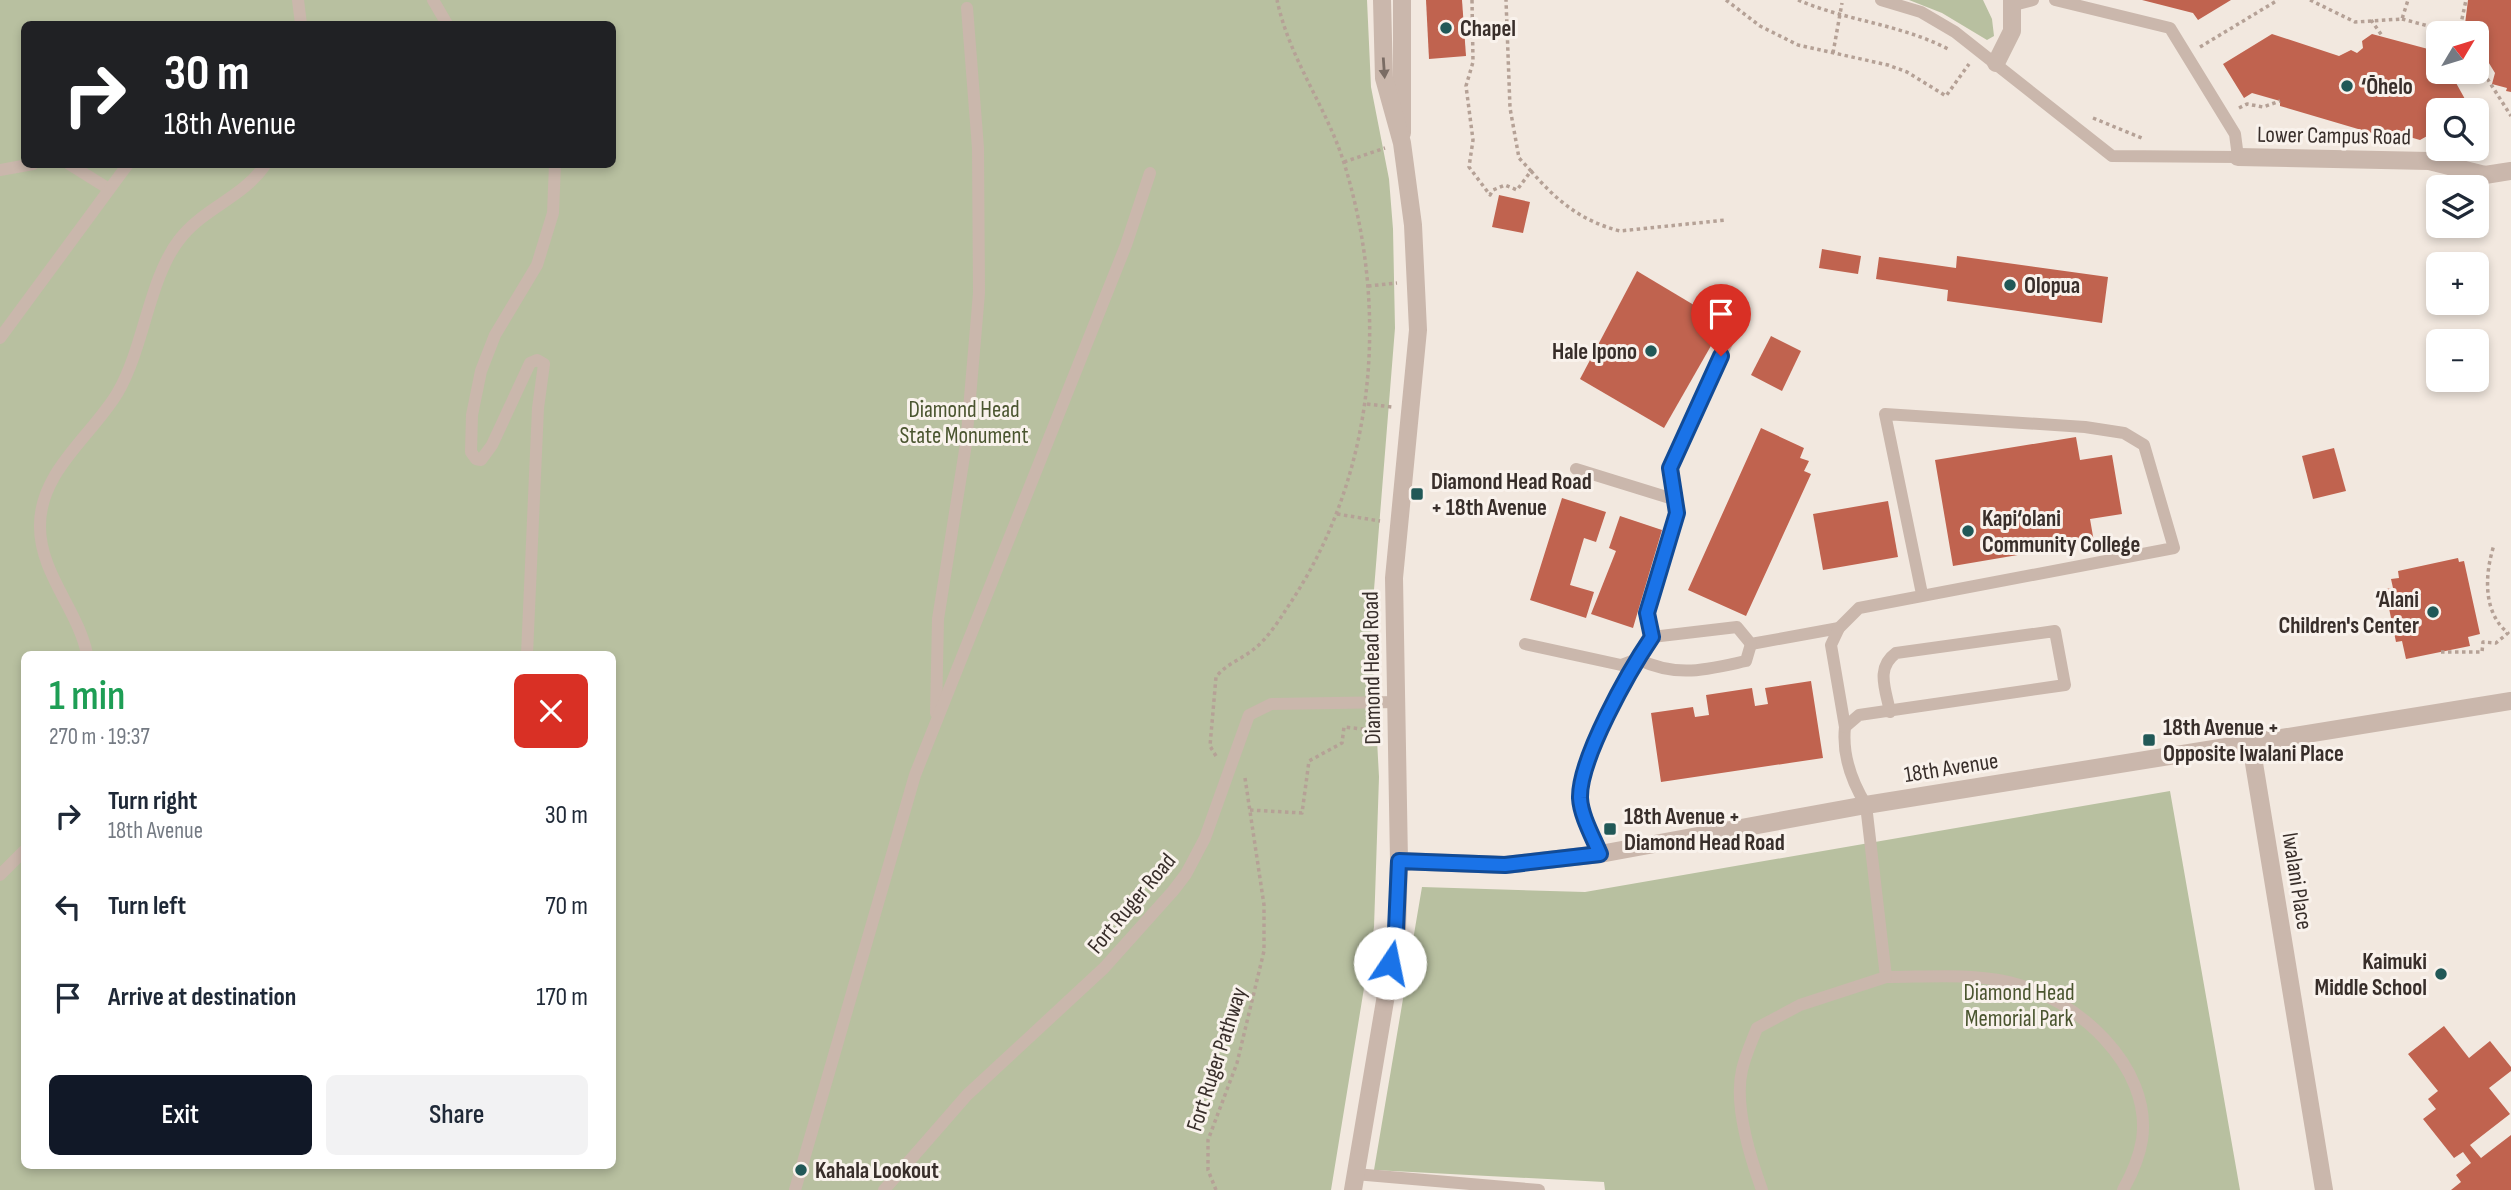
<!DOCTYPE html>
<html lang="en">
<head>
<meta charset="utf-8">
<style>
	:root { --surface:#fff; --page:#f2f2f3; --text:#1f2937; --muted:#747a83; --accent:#111827 }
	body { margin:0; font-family:"Sofia Sans Condensed",sans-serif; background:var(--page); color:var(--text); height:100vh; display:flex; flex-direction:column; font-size:26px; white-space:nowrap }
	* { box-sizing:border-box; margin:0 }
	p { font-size:23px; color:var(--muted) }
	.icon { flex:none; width:38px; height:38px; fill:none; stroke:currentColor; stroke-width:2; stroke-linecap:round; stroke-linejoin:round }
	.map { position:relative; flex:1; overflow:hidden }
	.drawer { position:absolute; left:21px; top:651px; width:595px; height:518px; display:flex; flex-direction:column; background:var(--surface); border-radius:10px; box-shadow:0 4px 10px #0003 }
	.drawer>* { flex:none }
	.hud { position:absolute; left:21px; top:21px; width:595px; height:147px; border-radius:10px; box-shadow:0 4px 10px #0003; background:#202124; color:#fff; overflow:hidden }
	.needle { width:46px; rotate:52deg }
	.controls { position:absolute; left:2426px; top:21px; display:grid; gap:14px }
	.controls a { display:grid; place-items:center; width:63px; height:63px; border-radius:10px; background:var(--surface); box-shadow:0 4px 10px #0003; font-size:35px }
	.pin { position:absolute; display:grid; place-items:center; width:60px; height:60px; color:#fff; margin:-72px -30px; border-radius:50% 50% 50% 0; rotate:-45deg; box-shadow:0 0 7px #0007 }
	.pin .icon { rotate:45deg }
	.me { position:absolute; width:77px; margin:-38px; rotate:11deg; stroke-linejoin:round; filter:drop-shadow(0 0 5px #0008) }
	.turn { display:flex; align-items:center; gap:24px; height:147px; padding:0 28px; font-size:32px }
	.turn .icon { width:91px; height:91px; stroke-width:2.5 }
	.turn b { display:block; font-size:49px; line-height:60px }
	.round { display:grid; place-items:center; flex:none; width:74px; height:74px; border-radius:10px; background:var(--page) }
	.summary { display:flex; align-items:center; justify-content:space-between; height:119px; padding:0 28px }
	h1 { font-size:42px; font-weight:600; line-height:52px; color:#1e9e55 }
	.primary-button { display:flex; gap:14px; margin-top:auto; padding:14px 28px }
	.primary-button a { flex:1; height:80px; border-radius:10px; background:var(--accent); color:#fff; font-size:28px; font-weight:600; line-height:80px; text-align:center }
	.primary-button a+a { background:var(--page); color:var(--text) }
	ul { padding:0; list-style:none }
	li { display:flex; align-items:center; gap:21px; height:91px; padding:0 28px }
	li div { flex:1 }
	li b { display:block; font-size:26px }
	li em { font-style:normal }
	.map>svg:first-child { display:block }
</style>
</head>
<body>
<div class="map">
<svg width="2511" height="1190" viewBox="0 0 2511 1190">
	<rect width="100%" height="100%" fill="#f2e8df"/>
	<g fill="#b8c0a0" fill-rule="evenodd">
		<path d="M 0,0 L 1367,0 L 1371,87 L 1389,179 L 1393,229 L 1395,328 L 1371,627 L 1379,777 L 1374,927 L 1331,1190 L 0,1190 ZM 24,24 L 612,24 L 612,164 L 24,164 ZM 24,654 L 612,654 L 612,1166 L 24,1166 Z"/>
		<polygon points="1909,0 1983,0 1992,19 1994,36 1987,40 1942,13"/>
		<polygon points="2170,791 2240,1190 1605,1190 1604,1182 1374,1170 1422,887 1585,892"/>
	</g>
	<g fill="#c0634f">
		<polygon points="1426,0 1462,0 1466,56 1429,59"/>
		<polygon points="2142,0 2231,0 2198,20 2193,13"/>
		<polygon points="2468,0 2511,0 2511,92 2506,91 2507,88 2492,84 2495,73 2481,50 2476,48 2476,33 2464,32"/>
		<polygon points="2272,34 2339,56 2351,50 2357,53 2363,48 2362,41 2372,34 2428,49 2438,72 2450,72 2471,110 2438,110 2438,130 2420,140 2378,128 2375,134 2280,106 2280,101 2252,93 2244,98 2223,64"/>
		<polygon points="1499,195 1530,202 1523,233 1492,227"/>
		<polygon points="1822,249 1861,256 1858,274 1819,268"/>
		<polygon points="1957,256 2108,277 2102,323 1947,301 1948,290 1876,279 1879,257 1956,268"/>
		<polygon points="1637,271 1724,323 1664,428 1580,379"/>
		<polygon points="1771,336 1801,351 1782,391 1751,375"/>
		<polygon points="1761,428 1804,448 1800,458 1809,461 1804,471 1811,474 1746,616 1688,590"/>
		<polygon points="2076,437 2080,460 2112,455 2122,514 2090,519 2094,542 1953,566 1935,460"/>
		<polygon points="2334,448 2346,491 2313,499 2302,456"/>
		<polygon points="1562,498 1606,512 1596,542 1584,538 1570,585 1594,592 1586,618 1530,600"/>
		<polygon points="1888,501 1898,557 1823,570 1813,514"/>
		<polygon points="1620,516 1662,530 1633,628 1591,614 1616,551 1609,548"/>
		<polygon points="2458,558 2459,562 2464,561 2480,634 2468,637 2470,646 2406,659 2402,641 2396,642 2385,589 2393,588 2391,579 2399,578 2398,571"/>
		<polygon points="1811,681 1823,758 1661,782 1651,713 1693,707 1695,717 1709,715 1706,695 1752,688 1755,706 1768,704 1765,688"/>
		<polygon points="2444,1026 2469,1058 2490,1041 2511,1067 2511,1071 2489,1088 2510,1114 2470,1145 2481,1158 2511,1135 2511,1190 2451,1190 2461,1182 2456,1175 2471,1163 2463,1152 2454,1158 2423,1119 2436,1109 2428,1099 2438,1091 2408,1054"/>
	</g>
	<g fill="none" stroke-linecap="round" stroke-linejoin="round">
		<g stroke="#b5a196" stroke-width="3.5" stroke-dasharray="3.5 3.5" stroke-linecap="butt">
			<polyline points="1472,0 1473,62 1466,86 1473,140 1469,167 1490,195 1493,190 1505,185 1517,190 1531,171 1519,158 1510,108 1506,0"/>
			<polyline points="1726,0 1760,26 1798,45 1888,65 1907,72 1946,96 1969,64"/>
			<path d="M 1798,0 C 1847,21 1900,24 1948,49"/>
			<polyline points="2310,0 2355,22 2402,19 2408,0"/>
			<polyline points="2402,19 2455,33"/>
			<polyline points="2371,20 2383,37"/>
			<polyline points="2459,33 2466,0"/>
			<polyline points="2200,47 2278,0"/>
			<polyline points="1833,53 1842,3"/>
			<polyline points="2485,56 2478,64 2511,116"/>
			<polyline points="2454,79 2465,72"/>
			<polyline points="2239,108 2247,104 2263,107 2280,101"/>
			<polyline points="2093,118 2144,139"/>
			<polyline points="2353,141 2353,131"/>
			<polyline points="1344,162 1385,148"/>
			<path d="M 1531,171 C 1557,201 1581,221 1620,231 L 1726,220"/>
			<polyline points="1368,286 1397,283"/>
			<polyline points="1367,404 1392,407"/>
			<polyline points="1337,514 1380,521"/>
			<path d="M 2441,652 L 2482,652 L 2483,642 L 2496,643 L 2508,633 C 2482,612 2485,573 2494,545"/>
			<path d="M 1216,756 L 1210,746 L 1216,677 C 1226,664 1242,659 1254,649 C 1267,639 1278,622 1287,608 C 1375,478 1390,315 1345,166 C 1327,107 1290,61 1277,0"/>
			<polyline points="1250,810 1302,813 1309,761 1342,743 1344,727 1371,730 1371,718"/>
			<polyline points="1216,1190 1208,1170 1208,1140 1237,1063 1264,951 1264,905 1245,778"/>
		</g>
		<g stroke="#cab7ac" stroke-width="12">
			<polyline points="298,0 301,24"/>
			<polyline points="433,0 447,24"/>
			<polyline points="1881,0 1921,12 1955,32 2112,156 2238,157 2235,134 2170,28 2055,0"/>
			<polyline points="2014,5 2033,0"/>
			<polyline points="69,164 109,189"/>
			<polyline points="0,170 33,164"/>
			<polyline points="0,338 128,164"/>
			<polyline points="1576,469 1673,499 1677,513 1647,613 1652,637 1737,627 1751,644 1839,628"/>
			<polyline points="1673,499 1669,469 1731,334"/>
			<path d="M 1525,644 L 1621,665 L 1637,659 C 1678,678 1704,670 1746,661 L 1751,644"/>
			<path d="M 87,654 C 78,610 40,573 40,527 C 39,471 93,435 118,392 C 144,347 149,279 179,240 C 203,208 243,198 266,164"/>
			<polyline points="527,654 538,408 544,364 537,360 530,363 492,445 481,460 476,459 471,452 472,415 481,371 495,335 537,265 553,213 555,164"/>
			<path d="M 1890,712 C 1886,690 1875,668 1896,653 L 2055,631 L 2065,685 L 1859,715 L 1845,727 C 1842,755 1852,782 1866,805 L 1886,977 C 1926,977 1969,973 2009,982 C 2075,997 2153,1066 2142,1140 C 2139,1158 2132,1174 2123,1190"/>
			<polyline points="936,713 938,619 966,444 979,293 978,148 967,8"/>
			<polyline points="1845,727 1831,645 1839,628 1859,608 2174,548 2144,445 2124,433 2085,427 1885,414 1922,594"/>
			<path d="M 1600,854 C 1594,838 1584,820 1581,803 C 1573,770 1632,667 1652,637"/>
			<polyline points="0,875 24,851"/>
			<polyline points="1355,1174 1539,1190"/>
			<polyline points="795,1190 915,775 1126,245 1150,173"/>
			<polyline points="884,1190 967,1095 1104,968 1173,891 1186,874 1205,838 1249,715 1271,704 1398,702"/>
			<path d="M 1762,1190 C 1750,1157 1734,1104 1742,1070 C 1745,1056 1752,1041 1757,1028 L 1800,1005 L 1886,977"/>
		</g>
		<g stroke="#cab7ac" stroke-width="18">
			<polyline points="1996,63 2012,31 2012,0"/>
			<polyline points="2238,157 2429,161 2485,175 2511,171"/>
			<polyline points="2251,745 2324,1190"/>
		</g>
		<g stroke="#cab7ac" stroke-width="18">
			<polyline points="1402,0 1402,133"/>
			<polyline points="1399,861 1505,865 1600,854 1866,805 2511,701"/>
			<polyline points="1353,1190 1397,930 1399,861 1394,578 1418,330 1413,225 1402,143 1384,78 1382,0"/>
		</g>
	</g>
	<defs><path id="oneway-solid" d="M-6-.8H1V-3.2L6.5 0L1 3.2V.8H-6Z" transform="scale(1.75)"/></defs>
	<use fill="#7a6c64" href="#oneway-solid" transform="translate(1384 68) rotate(86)"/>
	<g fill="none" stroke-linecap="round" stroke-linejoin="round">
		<defs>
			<path id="route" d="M 1390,963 L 1396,930 L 1399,861 L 1505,865 L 1600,854 C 1593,837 1581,816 1580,798 C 1579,759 1629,671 1652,637 L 1647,613 L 1677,513 L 1670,468 L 1721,356"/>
		</defs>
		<use href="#route" stroke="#114b97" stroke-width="18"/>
		<use href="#route" stroke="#1a73e8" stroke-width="12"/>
	</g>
	<g fill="#215857" stroke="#f9f2ec" stroke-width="2.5">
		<circle cx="1446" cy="28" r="7"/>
		<circle cx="2347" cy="86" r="7"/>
		<circle cx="2010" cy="285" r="7"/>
		<circle cx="1651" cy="351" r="7"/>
		<rect x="1410" y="487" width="14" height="14" rx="3.5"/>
		<circle cx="1968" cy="531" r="7"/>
		<circle cx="2433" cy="612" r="7"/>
		<rect x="2142" y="733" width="14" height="14" rx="3.5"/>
		<rect x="1603" y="822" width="14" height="14" rx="3.5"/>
		<circle cx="2441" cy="974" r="7"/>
		<circle cx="801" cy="1170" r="7"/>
	</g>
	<g text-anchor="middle" stroke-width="6" stroke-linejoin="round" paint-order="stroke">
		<g font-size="23" font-weight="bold" fill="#382e2a" stroke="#f9f2ec" text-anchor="start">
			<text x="1460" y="36">Chapel</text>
			<text x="2361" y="94">‘Ōhelo</text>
			<text x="2024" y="293">Olopua</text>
			<text x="1637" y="359" text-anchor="end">Hale Ipono</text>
			<text x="1431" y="489">Diamond Head Road<tspan x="1431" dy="26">+ 18th Avenue</tspan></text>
			<text x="1982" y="526">Kapi‘olani<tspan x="1982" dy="26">Community College</tspan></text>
			<text x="2419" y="607" text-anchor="end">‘Alani<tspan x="2419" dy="26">Children's Center</tspan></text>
			<text x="2163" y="735">18th Avenue +<tspan x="2163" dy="26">Opposite Iwalani Place</tspan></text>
			<text x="1624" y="824">18th Avenue +<tspan x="1624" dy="26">Diamond Head Road</tspan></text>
			<text x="2427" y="969" text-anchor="end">Kaimuki<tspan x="2427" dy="26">Middle School</tspan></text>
			<text x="815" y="1178">Kahala Lookout</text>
		</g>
		<g font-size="23" fill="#382e2a" stroke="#f9f2ec">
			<text transform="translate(2334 135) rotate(1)" y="8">Lower Campus Road</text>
			<text transform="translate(1371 668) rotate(-91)" y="8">Diamond Head Road</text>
			<text transform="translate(1951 767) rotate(-9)" y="8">18th Avenue</text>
			<text transform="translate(2298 881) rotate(81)" y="8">Iwalani Place</text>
			<text transform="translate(1131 903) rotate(-50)" y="8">Fort Ruger Road</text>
			<text transform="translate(1216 1059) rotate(-72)" y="8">Fort Ruger Pathway</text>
		</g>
		<g font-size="23" fill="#4a552f" stroke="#f9f2ec">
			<text x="964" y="417">Diamond Head<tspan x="964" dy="26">State Monument</tspan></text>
			<text x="2019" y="1000">Diamond Head<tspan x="2019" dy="26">Memorial Park</tspan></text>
		</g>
	</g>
</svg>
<div class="controls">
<a><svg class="needle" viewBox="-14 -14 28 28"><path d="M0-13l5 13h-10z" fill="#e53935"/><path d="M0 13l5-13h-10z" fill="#747a83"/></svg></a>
<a><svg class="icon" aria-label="search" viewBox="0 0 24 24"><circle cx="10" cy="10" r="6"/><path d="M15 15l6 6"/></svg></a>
<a><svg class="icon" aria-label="layers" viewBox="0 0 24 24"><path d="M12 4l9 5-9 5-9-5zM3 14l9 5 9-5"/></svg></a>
<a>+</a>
<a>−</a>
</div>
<div class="pin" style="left:1721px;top:356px;background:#d93025"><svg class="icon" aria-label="arrive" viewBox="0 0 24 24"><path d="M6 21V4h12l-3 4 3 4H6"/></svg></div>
<svg class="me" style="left:1390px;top:963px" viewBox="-20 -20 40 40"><circle r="19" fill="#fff"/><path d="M0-13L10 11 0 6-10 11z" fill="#1a73e8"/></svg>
<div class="hud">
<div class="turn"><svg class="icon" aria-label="right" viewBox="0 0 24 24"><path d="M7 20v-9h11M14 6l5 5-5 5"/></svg><div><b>30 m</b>18th Avenue</div></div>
</div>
<section class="drawer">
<div class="summary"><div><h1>1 min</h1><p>270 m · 19:37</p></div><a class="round" style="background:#d93025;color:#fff"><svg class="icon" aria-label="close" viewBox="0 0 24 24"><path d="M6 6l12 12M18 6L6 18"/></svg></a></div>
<ul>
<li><svg class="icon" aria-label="right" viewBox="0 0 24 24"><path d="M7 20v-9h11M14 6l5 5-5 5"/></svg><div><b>Turn right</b><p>18th Avenue</p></div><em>30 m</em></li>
<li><svg class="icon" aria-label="left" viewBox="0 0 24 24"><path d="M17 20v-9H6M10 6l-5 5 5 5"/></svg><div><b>Turn left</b></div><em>70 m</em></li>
<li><svg class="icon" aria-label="arrive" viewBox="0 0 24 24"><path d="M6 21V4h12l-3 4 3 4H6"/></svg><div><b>Arrive at destination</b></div><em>170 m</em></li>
</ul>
<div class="primary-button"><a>Exit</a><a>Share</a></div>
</section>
</div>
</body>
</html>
